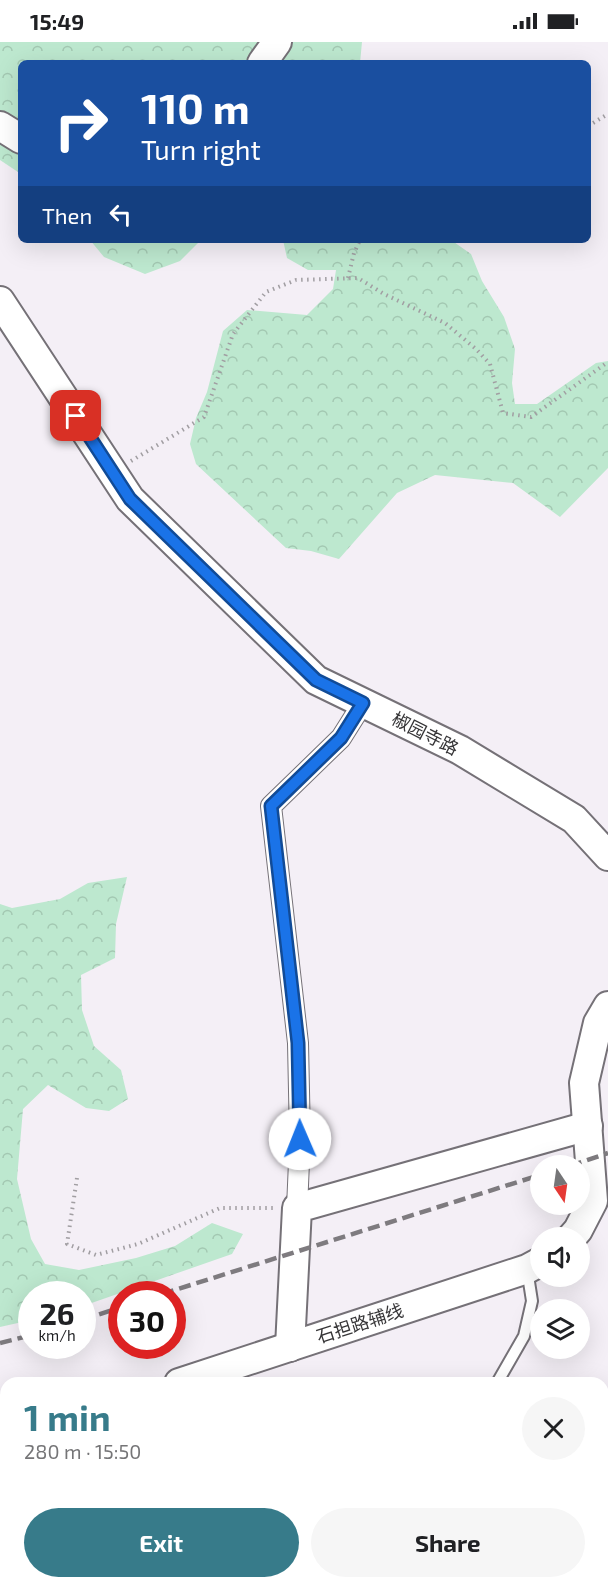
<!DOCTYPE html>
<html lang="en">
<head>
<meta charset="utf-8">
<style>
	:root { --surface:#fff; --page:#f6f6f6; --text:#202124; --muted:#757577; --accent:#377b8a }
	body { margin:0; font-family:"Exo 2","Noto Sans SC",sans-serif; background:var(--page); color:var(--text); height:100vh; display:flex; flex-direction:column; font-size:22px; white-space:nowrap }
	* { box-sizing:border-box; margin:0 }
	p { font-size:20px; color:var(--muted) }
	.icon { flex:none; width:33px; height:33px; fill:none; stroke:currentColor; stroke-width:2; stroke-linecap:round; stroke-linejoin:round }
	.map { position:relative; flex:1; overflow:hidden }
	.side { position:absolute; left:0px; top:1335px; width:609px; height:212px; display:flex; flex-direction:column; background:var(--surface); border-radius:18px 18px 0 0; box-shadow:0 6px 24px #0002 }
	.side>* { flex:none }
	.top-card { position:absolute; left:18px; top:18px; width:573px; height:183px; border-radius:9px; box-shadow:0 6px 24px #0002; background:#1a4fa0; color:#fff; overflow:hidden }
	.needle { width:39px; rotate:167deg }
	.buttons { position:absolute; left:530px; top:1113px; display:grid; gap:12px }
	.buttons a { display:grid; place-items:center; width:60px; height:60px; border-radius:50%; background:var(--surface); box-shadow:0 6px 24px #0002; font-size:30px }
	.speed { position:absolute; left:18px; top:1239px; display:flex; gap:12px; font-size:30px; font-weight:700; text-align:center }
	.speed>* { display:grid; place-content:center; width:78px; height:78px; border-radius:50%; background:var(--surface); box-shadow:0 6px 24px #0002; line-height:1 }
	.speed small { font-size:15px; font-weight:400 }
	.speed .limit { border:9px solid #d22; background:#fff; color:#111 }
	.pin { position:absolute; display:grid; place-items:center; width:51px; height:51px; color:#fff; margin:-26px; border-radius:12px; box-shadow:0 3px 9px #0006 }
	.me { position:absolute; width:66px; margin:-33px; rotate:359deg; stroke-linejoin:round; filter:drop-shadow(0 0 4px #0008) }
	.turn { display:flex; align-items:center; gap:21px; height:126px; padding:0 24px; font-size:27px }
	.turn .icon { width:78px; height:78px; stroke-width:2.5 }
	.turn b { display:block; font-size:42px; line-height:51px }
	.then { display:flex; align-items:center; height:57px; padding:0 24px; background:#0003; gap:12px; font-size:22px }
	.round { display:grid; place-items:center; flex:none; width:63px; height:63px; border-radius:32px; background:var(--page) }
	.overview { display:flex; align-items:center; justify-content:space-between; height:102px; padding:0 24px }
	h1 { font-size:36px; font-weight:700; line-height:45px; color:var(--accent) }
	.primary-button { display:flex; gap:12px; margin-top:auto; padding:12px 24px }
	.primary-button a { flex:1; height:69px; border-radius:36px; background:var(--accent); color:#fff; font-size:24px; font-weight:700; line-height:69px; text-align:center }
	.primary-button a+a { background:var(--page); color:var(--text) }
	.status { display:flex; justify-content:space-between; align-items:center; height:42px; padding:0 30px; background:var(--surface); direction:ltr }
	.status svg { height:16px; fill:currentColor }
	.map>svg:first-child { display:block }
</style>
</head>
<body>
<div class="status"><b>15:49</b><svg viewBox="0 0 49 12"><path d="M0 12V9h3v3zM5 12V6h3v6zM10 12V3h3v9zM15 12V0h3v12zM26 1h20v11H26zM47 4h2v5h-2z"/></svg></div>
<div class="map">
<svg width="608" height="1546" viewBox="0 0 608 1546">
	<defs>
		<pattern id="forest-crowns" width="20" height="18" patternUnits="userSpaceOnUse" patternTransform="scale(1.5)"><rect width="20" height="18" fill="#bde8cf"/><path d="M2 6a3 3 0 1 1 6 0M12 15a3 3 0 1 1 6 0" fill="none" stroke="#a3c8b2"/></pattern>
	</defs>
	<rect width="100%" height="100%" fill="#f4eff6"/>
	<g fill="url(#forest-crowns)">
		<polygon points="0,0 362,0 360,21 21,21 21,132 0,118"/>
		<polygon points="90,198 201,198 180,219 145,232 104,215"/>
		<polygon points="283,198 451,198 471,212 482,239 504,275 515,307 512,341 515,362 537,362 596,321 608,319 608,426 560,475 513,441 435,433 397,451 339,517 311,509 286,506 196,422 190,402 196,376 207,350 223,289 247,268 307,273 333,247 336,228 308,228 287,216"/>
		<polygon points="127,835 116,882 115,916 81,933 82,968 94,1004 121,1028 128,1057 109,1069 86,1066 48,1043 23,1067 17,1137 31,1197 45,1222 79,1228 136,1216 175,1204 212,1181 243,1192 232,1212 83,1264 82,1252 32,1252 31,1278 0,1285 0,862 12,866 60,857 88,841"/>
	</g>
	<g fill="none" stroke-linecap="round" stroke-linejoin="round">
		<defs>
			<g id="lane">
				<polyline points="497,1341 524,1294 532,1259 527,1227"/>
				<polyline points="603,1502 608,1509"/>
				<polyline points="490,1540 492,1546"/>
			</g>
			<g id="street">
				<polyline points="297,1166 300,1097 298,1001 271,764 341,696 363,661"/>
				<polyline points="134,1546 139,1540"/>
			</g>
			<g id="secondary">
				<polyline points="262,21 277,0"/>
				<polyline points="0,84 21,97"/>
				<polyline points="0,259 130,457 316,638 460,708 574,777 608,814"/>
				<polyline points="571,1196 578,1188 593,1159 584,1041 598,981 608,964"/>
				<polyline points="290,1305 297,1166 588,1084"/>
				<polyline points="179,1341 527,1227 540,1220"/>
				<polyline points="0,1397 6,1395"/>
				<polyline points="225,1540 226,1546"/>
			</g>
		</defs>
		<use href="#lane" stroke="#757177" stroke-width="14"/>
		<use href="#street" stroke="#757177" stroke-width="22"/>
		<use href="#secondary" stroke="#757177" stroke-width="32"/>
		<g stroke="#a19ea2" stroke-width="4" stroke-dasharray="1.5 4.5" stroke-linecap="butt">
			<polyline points="588,84 608,72"/>
			<polyline points="348,236 354,211 360,198"/>
			<polyline points="131,419 204,375 233,292 266,250 296,238 358,236 384,252 445,281 476,307 490,322 503,371 531,375 608,320"/>
			<polyline points="77,1136 67,1202 96,1213 138,1202 220,1166 273,1166"/>
			<polyline points="603,1378 608,1371"/>
			<polyline points="603,1398 608,1399"/>
			<polyline points="314,1540 315,1546"/>
		</g>
		<use href="#lane" stroke="#fff" stroke-width="10"/>
		<use href="#street" stroke="#fff" stroke-width="20"/>
		<use href="#secondary" stroke="#fff" stroke-width="28"/>
		<g stroke="#7e7b7f" stroke-width="4.5" stroke-dasharray="12 6" stroke-linecap="butt">
			<polyline points="570,1124 608,1111"/>
			<polyline points="162,1252 540,1133"/>
			<polyline points="82,1278 122,1265"/>
			<polyline points="0,1301 32,1293"/>
		</g>
	</g>
	<g fill="none" stroke-linecap="round" stroke-linejoin="round">
		<defs>
			<polyline id="route" points="76,374 130,457 316,638 363,661 341,696 271,764 298,1001 300,1097"/>
		</defs>
		<use href="#route" stroke="#114b97" stroke-width="15"/>
		<use href="#route" stroke="#1a73e8" stroke-width="10"/>
	</g>
	<g text-anchor="middle" stroke-width="6" stroke-linejoin="round" paint-order="stroke">
		<g font-size="18" fill="#363537" stroke="#fff">
			<text transform="translate(425 692) rotate(27)" y="6">椒园寺路</text>
			<text transform="translate(360 1282) rotate(-18)" y="6">石担路辅线</text>
		</g>
	</g>
</svg>
<div class="buttons">
<a><svg class="needle" viewBox="-14 -14 28 28"><path d="M0-13l5 13h-10z" fill="#e53935"/><path d="M0 13l5-13h-10z" fill="#757577"/></svg></a>
<a><svg class="icon" aria-label="sound" viewBox="0 0 24 24"><path d="M4 9h4l5-4v14l-5-4H4zM17 9q2 3 0 6"/></svg></a>
<a><svg class="icon" aria-label="layers" viewBox="0 0 24 24"><path d="M12 4l9 5-9 5-9-5zM3 14l9 5 9-5"/></svg></a>
</div>
<div class="speed"><div>26<small>km/h</small></div><div class="limit">30</div></div>
<div class="pin" style="left:76px;top:374px;background:#d93025"><svg class="icon" aria-label="arrive" viewBox="0 0 24 24"><path d="M6 21V4h12l-3 4 3 4H6"/></svg></div>
<svg class="me" style="left:300px;top:1097px" viewBox="-20 -20 40 40"><circle r="19" fill="#fff"/><path d="M0-13L10 11 0 6-10 11z" fill="#1a73e8"/></svg>
<div class="top-card">
<div class="turn"><svg class="icon" aria-label="right" viewBox="0 0 24 24"><path d="M7 20v-9h11M14 6l5 5-5 5"/></svg><div><b>110 m</b>Turn right</div></div>
<div class="then">Then<svg class="icon" aria-label="left" viewBox="0 0 24 24"><path d="M17 20v-9H6M10 6l-5 5 5 5"/></svg></div>
</div>
<section class="side">
<div class="overview"><div><h1>1 min</h1><p>280 m · 15:50</p></div><a class="round"><svg class="icon" aria-label="close" viewBox="0 0 24 24"><path d="M6 6l12 12M18 6L6 18"/></svg></a></div>
<div class="primary-button"><a>Exit</a><a>Share</a></div>
</section>
</div>
</body>
</html>
